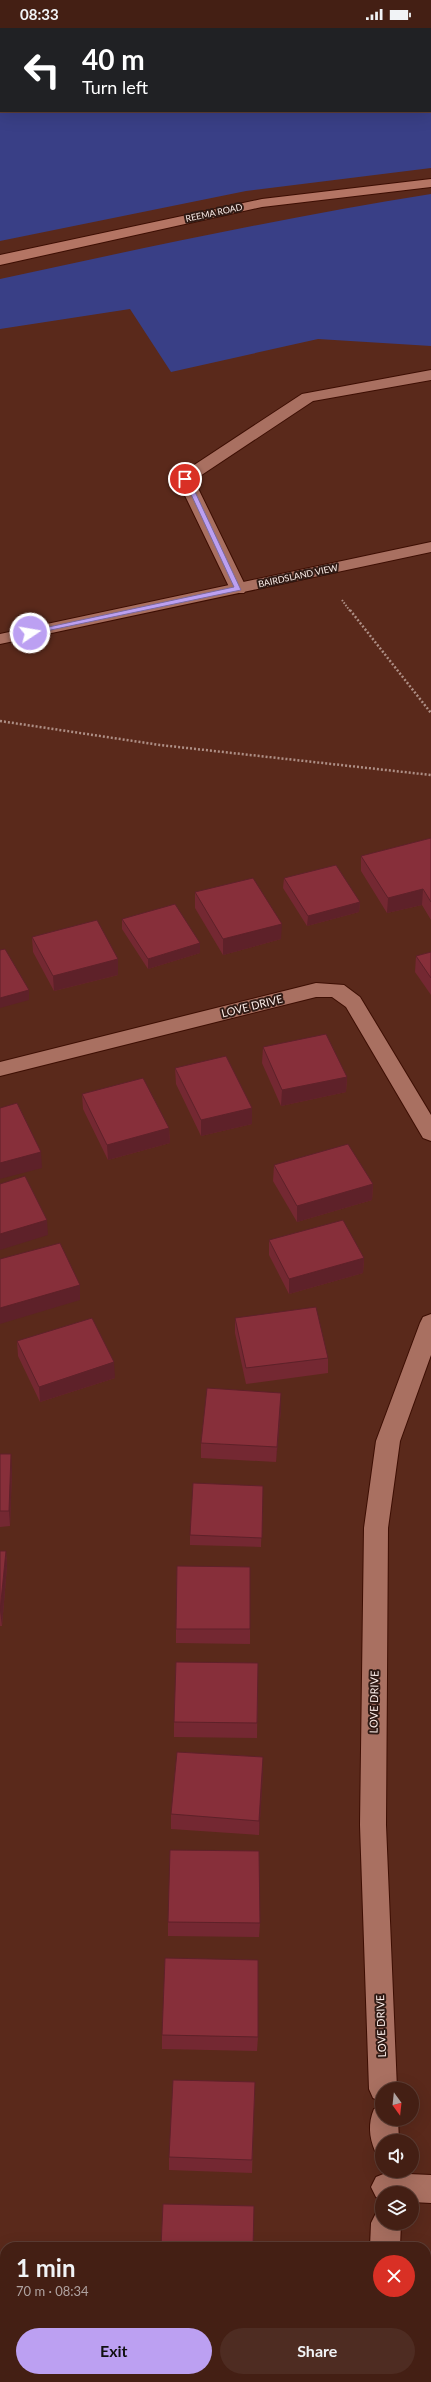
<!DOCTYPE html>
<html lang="en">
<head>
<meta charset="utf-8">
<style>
	:root { --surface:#441f14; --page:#4e2c22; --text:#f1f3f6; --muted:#afa2a0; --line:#5c3d34; --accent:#bca0f2 }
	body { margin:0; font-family:Lato,sans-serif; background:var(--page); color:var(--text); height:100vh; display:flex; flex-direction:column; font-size:15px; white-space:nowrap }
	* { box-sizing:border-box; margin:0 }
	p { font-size:13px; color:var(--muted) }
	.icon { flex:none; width:22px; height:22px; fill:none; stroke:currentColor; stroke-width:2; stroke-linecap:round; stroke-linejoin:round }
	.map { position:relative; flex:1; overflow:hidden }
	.panel { position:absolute; left:0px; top:2214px; width:431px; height:140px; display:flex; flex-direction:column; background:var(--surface); border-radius:16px 16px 0 0; box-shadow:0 4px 16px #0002,0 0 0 1px var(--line) }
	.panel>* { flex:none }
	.hud { position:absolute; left:0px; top:0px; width:431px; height:84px; box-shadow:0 4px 16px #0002,0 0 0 1px var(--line); background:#202124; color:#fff; overflow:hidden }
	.needle { width:26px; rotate:165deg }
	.fabs { position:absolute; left:375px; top:2054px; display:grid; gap:8px }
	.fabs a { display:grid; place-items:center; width:44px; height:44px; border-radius:50%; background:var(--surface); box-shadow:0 4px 16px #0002,0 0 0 1px var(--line); font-size:20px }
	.pin { position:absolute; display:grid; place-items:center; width:34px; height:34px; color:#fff; margin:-17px; border:2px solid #fff; border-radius:50%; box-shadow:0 1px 4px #0007 }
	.me { position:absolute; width:44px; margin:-22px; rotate:78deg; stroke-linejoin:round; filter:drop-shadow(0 0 3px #0008) }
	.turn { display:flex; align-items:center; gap:14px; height:84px; padding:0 16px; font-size:18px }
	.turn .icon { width:52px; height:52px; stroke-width:2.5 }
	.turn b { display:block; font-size:28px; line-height:34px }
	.round { display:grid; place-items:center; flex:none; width:42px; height:42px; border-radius:21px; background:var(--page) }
	.overview { display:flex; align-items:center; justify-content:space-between; height:68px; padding:0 16px }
	h1 { font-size:24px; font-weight:700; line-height:30px }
	.primary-button { display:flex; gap:8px; margin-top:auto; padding:8px 16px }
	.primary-button a { flex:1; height:46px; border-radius:24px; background:var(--accent); color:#111; font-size:16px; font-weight:700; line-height:46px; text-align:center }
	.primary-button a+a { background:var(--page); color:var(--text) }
	.status { display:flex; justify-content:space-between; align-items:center; height:28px; padding:0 20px; background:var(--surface); direction:ltr }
	.status svg { height:11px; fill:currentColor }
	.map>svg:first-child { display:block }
</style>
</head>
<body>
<div class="status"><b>08:33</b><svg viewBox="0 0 49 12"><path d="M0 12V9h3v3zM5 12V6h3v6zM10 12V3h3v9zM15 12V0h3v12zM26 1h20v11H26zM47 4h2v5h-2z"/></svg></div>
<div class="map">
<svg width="431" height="2354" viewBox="0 0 431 2354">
	<rect width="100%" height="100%" fill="#5a291b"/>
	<g fill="#393f86" fill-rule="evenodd">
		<path d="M 0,0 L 431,0 L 431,140 L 246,163 L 0,213 ZM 1,1 L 430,1 L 430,83 L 1,83 Z"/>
		<path d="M 431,166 L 431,318 L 318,311 L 171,344 L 130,281 L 0,301 L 0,251 C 143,220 286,189 431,166 Z"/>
	</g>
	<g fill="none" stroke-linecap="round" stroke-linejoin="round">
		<defs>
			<polygon id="lane" points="431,342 431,352 313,373 194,452 247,561 244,565 232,565 177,451 179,447 302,366"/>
			<g id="street">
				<polygon points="431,514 431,524 0,616 0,606"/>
				<polygon points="316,955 344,957 360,969 431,1087 431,1113 423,1110 346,979 332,969 316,969 0,1048 0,1034"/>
				<polygon points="431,1286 431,1327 400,1413 388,1500 386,1797 397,2061 382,2061 382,2074 373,2070 369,2061 360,1797 364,1500 376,1413 420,1295 423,1289"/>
				<path d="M 382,2078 L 382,2091 L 398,2091 L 399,2113 L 382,2113 L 382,2126 L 375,2123 C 369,2109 368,2095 374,2081 Z"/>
				<polygon points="386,2145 431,2147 431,2175 412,2174 412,2165 382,2165 382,2172 376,2169 371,2159 376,2149"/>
				<polygon points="382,2182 382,2195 401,2195 400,2219 370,2219 371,2195 376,2185"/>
				<polygon points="368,2349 398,2349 397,2354 367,2354"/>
			</g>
			<polygon id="secondary" points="431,151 431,159 262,179 0,237 0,227 262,171"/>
		</defs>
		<use href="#lane" stroke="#3d0e03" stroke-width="2"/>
		<use href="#street" stroke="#3d0e03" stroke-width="2"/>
		<use href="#secondary" stroke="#3d0e03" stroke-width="2"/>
		<polyline stroke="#ae8f86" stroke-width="2" stroke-dasharray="1.5 1.5" stroke-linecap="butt" points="342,572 350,583"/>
		<g stroke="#ae8f86" stroke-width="2.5" stroke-dasharray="2 2" stroke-linecap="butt">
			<polyline points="350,582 431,685"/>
			<polyline points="0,693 160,717 431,747"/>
		</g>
		<use href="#lane" fill="#a97061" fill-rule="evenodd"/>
		<use href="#street" fill="#a97061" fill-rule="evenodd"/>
		<use href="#secondary" fill="#b47564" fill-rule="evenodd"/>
	</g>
	<g fill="#742832">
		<polygon points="431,810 431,892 422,877 387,885 361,843 361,828"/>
		<polygon points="284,850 360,874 359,884 307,898 283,860"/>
		<polygon points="195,864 281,911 223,927 195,880"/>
		<polygon points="122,891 200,925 148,941 122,901"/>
		<polygon points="32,909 118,931 118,947 54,963 33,924"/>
		<polygon points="431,924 431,967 415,944 416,928"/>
		<polygon points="263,1019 347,1049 346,1064 281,1078 262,1035"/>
		<polygon points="175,1040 252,1080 252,1096 201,1108 176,1056"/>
		<polygon points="82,1066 169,1100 170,1115 108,1132 83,1081"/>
		<polygon points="274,1137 373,1156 372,1172 297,1194 273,1153"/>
		<polygon points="269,1212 364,1230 363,1245 289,1266 269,1227"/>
		<polygon points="235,1290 328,1330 328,1345 246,1356 235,1305"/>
		<polygon points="17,1313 115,1350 40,1374 18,1328"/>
		<polygon points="281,1381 276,1434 201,1430 201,1415"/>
		<polygon points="0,1426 12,1442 10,1498 0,1499"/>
		<polygon points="263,1458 261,1519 190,1517 190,1507"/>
		<polygon points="0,1523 6,1523 7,1538 2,1598 0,1598"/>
		<polygon points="250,1539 250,1616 176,1615 176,1601"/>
		<polygon points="258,1635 257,1710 174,1709 174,1694"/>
		<polygon points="263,1743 259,1807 171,1801 171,1786"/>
		<polygon points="168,1894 260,1895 259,1909 168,1908"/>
		<polygon points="162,2007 258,2009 257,2023 162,2021"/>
		<polygon points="255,2054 252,2145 169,2142 169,2129"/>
		<rect x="0" y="2226" width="5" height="115"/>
	</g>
	<g fill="#5e2129">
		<polygon points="423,861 422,877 387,885 388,870"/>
		<polygon points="360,874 359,884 307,898 308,888"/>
		<polygon points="282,896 281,911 223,927 223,911"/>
		<polygon points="200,915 200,925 148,941 148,931"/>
		<polygon points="118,931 118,947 54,963 53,948"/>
		<polygon points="29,962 29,972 0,980 0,970"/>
		<polygon points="347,1049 346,1064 281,1078 282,1062"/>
		<polygon points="252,1080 252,1096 201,1108 201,1092"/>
		<polygon points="169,1100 170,1115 108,1132 107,1117"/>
		<polygon points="41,1124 42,1140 0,1151 0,1135"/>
		<polygon points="373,1156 372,1172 297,1194 297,1178"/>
		<polygon points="47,1192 48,1207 0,1222 0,1206"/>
		<polygon points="364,1230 363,1245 289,1266 289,1251"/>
		<polygon points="80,1257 80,1272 0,1296 0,1280"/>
		<polygon points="114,1334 115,1350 40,1374 39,1359"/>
		<polygon points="281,1365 281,1381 276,1434 277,1419"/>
		<polygon points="11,1426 12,1442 10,1498 9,1483"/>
		<polygon points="6,1523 7,1538 2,1598 0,1583"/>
		<polygon points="263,1729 263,1743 259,1807 259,1793"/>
	</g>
	<g fill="#872f3a" stroke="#5e2129">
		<polygon points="431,810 431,874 423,861 388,870 361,828"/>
		<polygon points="336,837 360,874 308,888 284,850"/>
		<polygon points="253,850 282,896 223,911 195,864"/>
		<polygon points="175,876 200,915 148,931 122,891"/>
		<polygon points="97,892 118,931 53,948 32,909"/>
		<polygon points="5,921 29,962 0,970 0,922"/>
		<polygon points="431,924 431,950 416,928"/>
		<polygon points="326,1006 347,1049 282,1062 263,1019"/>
		<polygon points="226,1028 252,1080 201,1092 175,1040"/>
		<polygon points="143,1050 169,1100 107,1117 82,1066"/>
		<polygon points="17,1075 41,1124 0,1135 0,1080"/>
		<polygon points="348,1116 373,1156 297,1178 274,1137"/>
		<polygon points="25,1148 47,1192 0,1206 0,1156"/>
		<polygon points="343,1192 364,1230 289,1251 269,1212"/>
		<polygon points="60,1215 80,1257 0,1280 0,1231"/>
		<polygon points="316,1279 328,1330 246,1340 235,1290"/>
		<polygon points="92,1290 114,1334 39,1359 17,1313"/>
		<polygon points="207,1360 281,1365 277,1419 201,1415"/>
		<polygon points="0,1426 11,1426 9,1483 0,1483"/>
		<polygon points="193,1455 263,1458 262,1510 190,1507"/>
		<polygon points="0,1523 6,1523 0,1583"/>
		<polygon points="177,1538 250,1539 250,1601 176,1601"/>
		<polygon points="176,1634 258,1635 257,1695 174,1694"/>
		<polygon points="177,1724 263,1729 259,1793 171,1786"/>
		<polygon points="170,1822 259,1823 260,1895 168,1894"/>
		<polygon points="165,1930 258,1932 258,2009 162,2007"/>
		<polygon points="173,2052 255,2054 252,2132 169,2129"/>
		<polygon points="163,2176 254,2178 253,2219 161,2219"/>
		<rect x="0" y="2226" width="5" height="103"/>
		<rect x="145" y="2349" width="102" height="5"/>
	</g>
	<polygon fill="#bca0f2" stroke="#7a689d" points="183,449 189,451 241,562 27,607 27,604 30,603 234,559"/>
	<g text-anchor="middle" stroke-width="4" stroke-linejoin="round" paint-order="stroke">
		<g font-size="9" fill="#fdefeb" stroke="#301a14">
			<text transform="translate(214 185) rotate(-12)" y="3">REEMA ROAD</text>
			<text transform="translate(298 548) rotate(-12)" y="3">BAIRDSLAND VIEW</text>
		</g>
		<g font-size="11" fill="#fdefeb" stroke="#301a14">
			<text transform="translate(252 978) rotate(-14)" y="4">LOVE DRIVE</text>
			<text transform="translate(374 1674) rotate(-89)" y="4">LOVE DRIVE</text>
			<text transform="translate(381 1998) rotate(-92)" y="4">LOVE DRIVE</text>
		</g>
	</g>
</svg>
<div class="fabs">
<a><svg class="needle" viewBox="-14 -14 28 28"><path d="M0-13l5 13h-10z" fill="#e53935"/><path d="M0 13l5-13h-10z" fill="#afa2a0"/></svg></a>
<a><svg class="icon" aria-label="sound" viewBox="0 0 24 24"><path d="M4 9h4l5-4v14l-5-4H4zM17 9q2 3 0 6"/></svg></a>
<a><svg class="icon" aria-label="layers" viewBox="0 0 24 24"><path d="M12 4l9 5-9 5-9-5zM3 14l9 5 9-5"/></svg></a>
</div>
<div class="pin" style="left:185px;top:451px;background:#d93025"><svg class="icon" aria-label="arrive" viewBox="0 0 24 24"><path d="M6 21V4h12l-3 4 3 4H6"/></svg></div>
<svg class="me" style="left:30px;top:605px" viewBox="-20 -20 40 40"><circle r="17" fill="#bca0f2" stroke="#fff" stroke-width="3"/><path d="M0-11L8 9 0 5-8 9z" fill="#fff"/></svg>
<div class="hud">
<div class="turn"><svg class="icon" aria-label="left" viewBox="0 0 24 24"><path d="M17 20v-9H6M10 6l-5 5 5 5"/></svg><div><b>40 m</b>Turn left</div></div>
</div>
<section class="panel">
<div class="overview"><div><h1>1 min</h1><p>70 m · 08:34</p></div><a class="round" style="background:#d93025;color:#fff"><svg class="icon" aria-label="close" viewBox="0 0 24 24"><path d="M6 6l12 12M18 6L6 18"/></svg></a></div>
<div class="primary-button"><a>Exit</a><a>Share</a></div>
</section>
</div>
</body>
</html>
